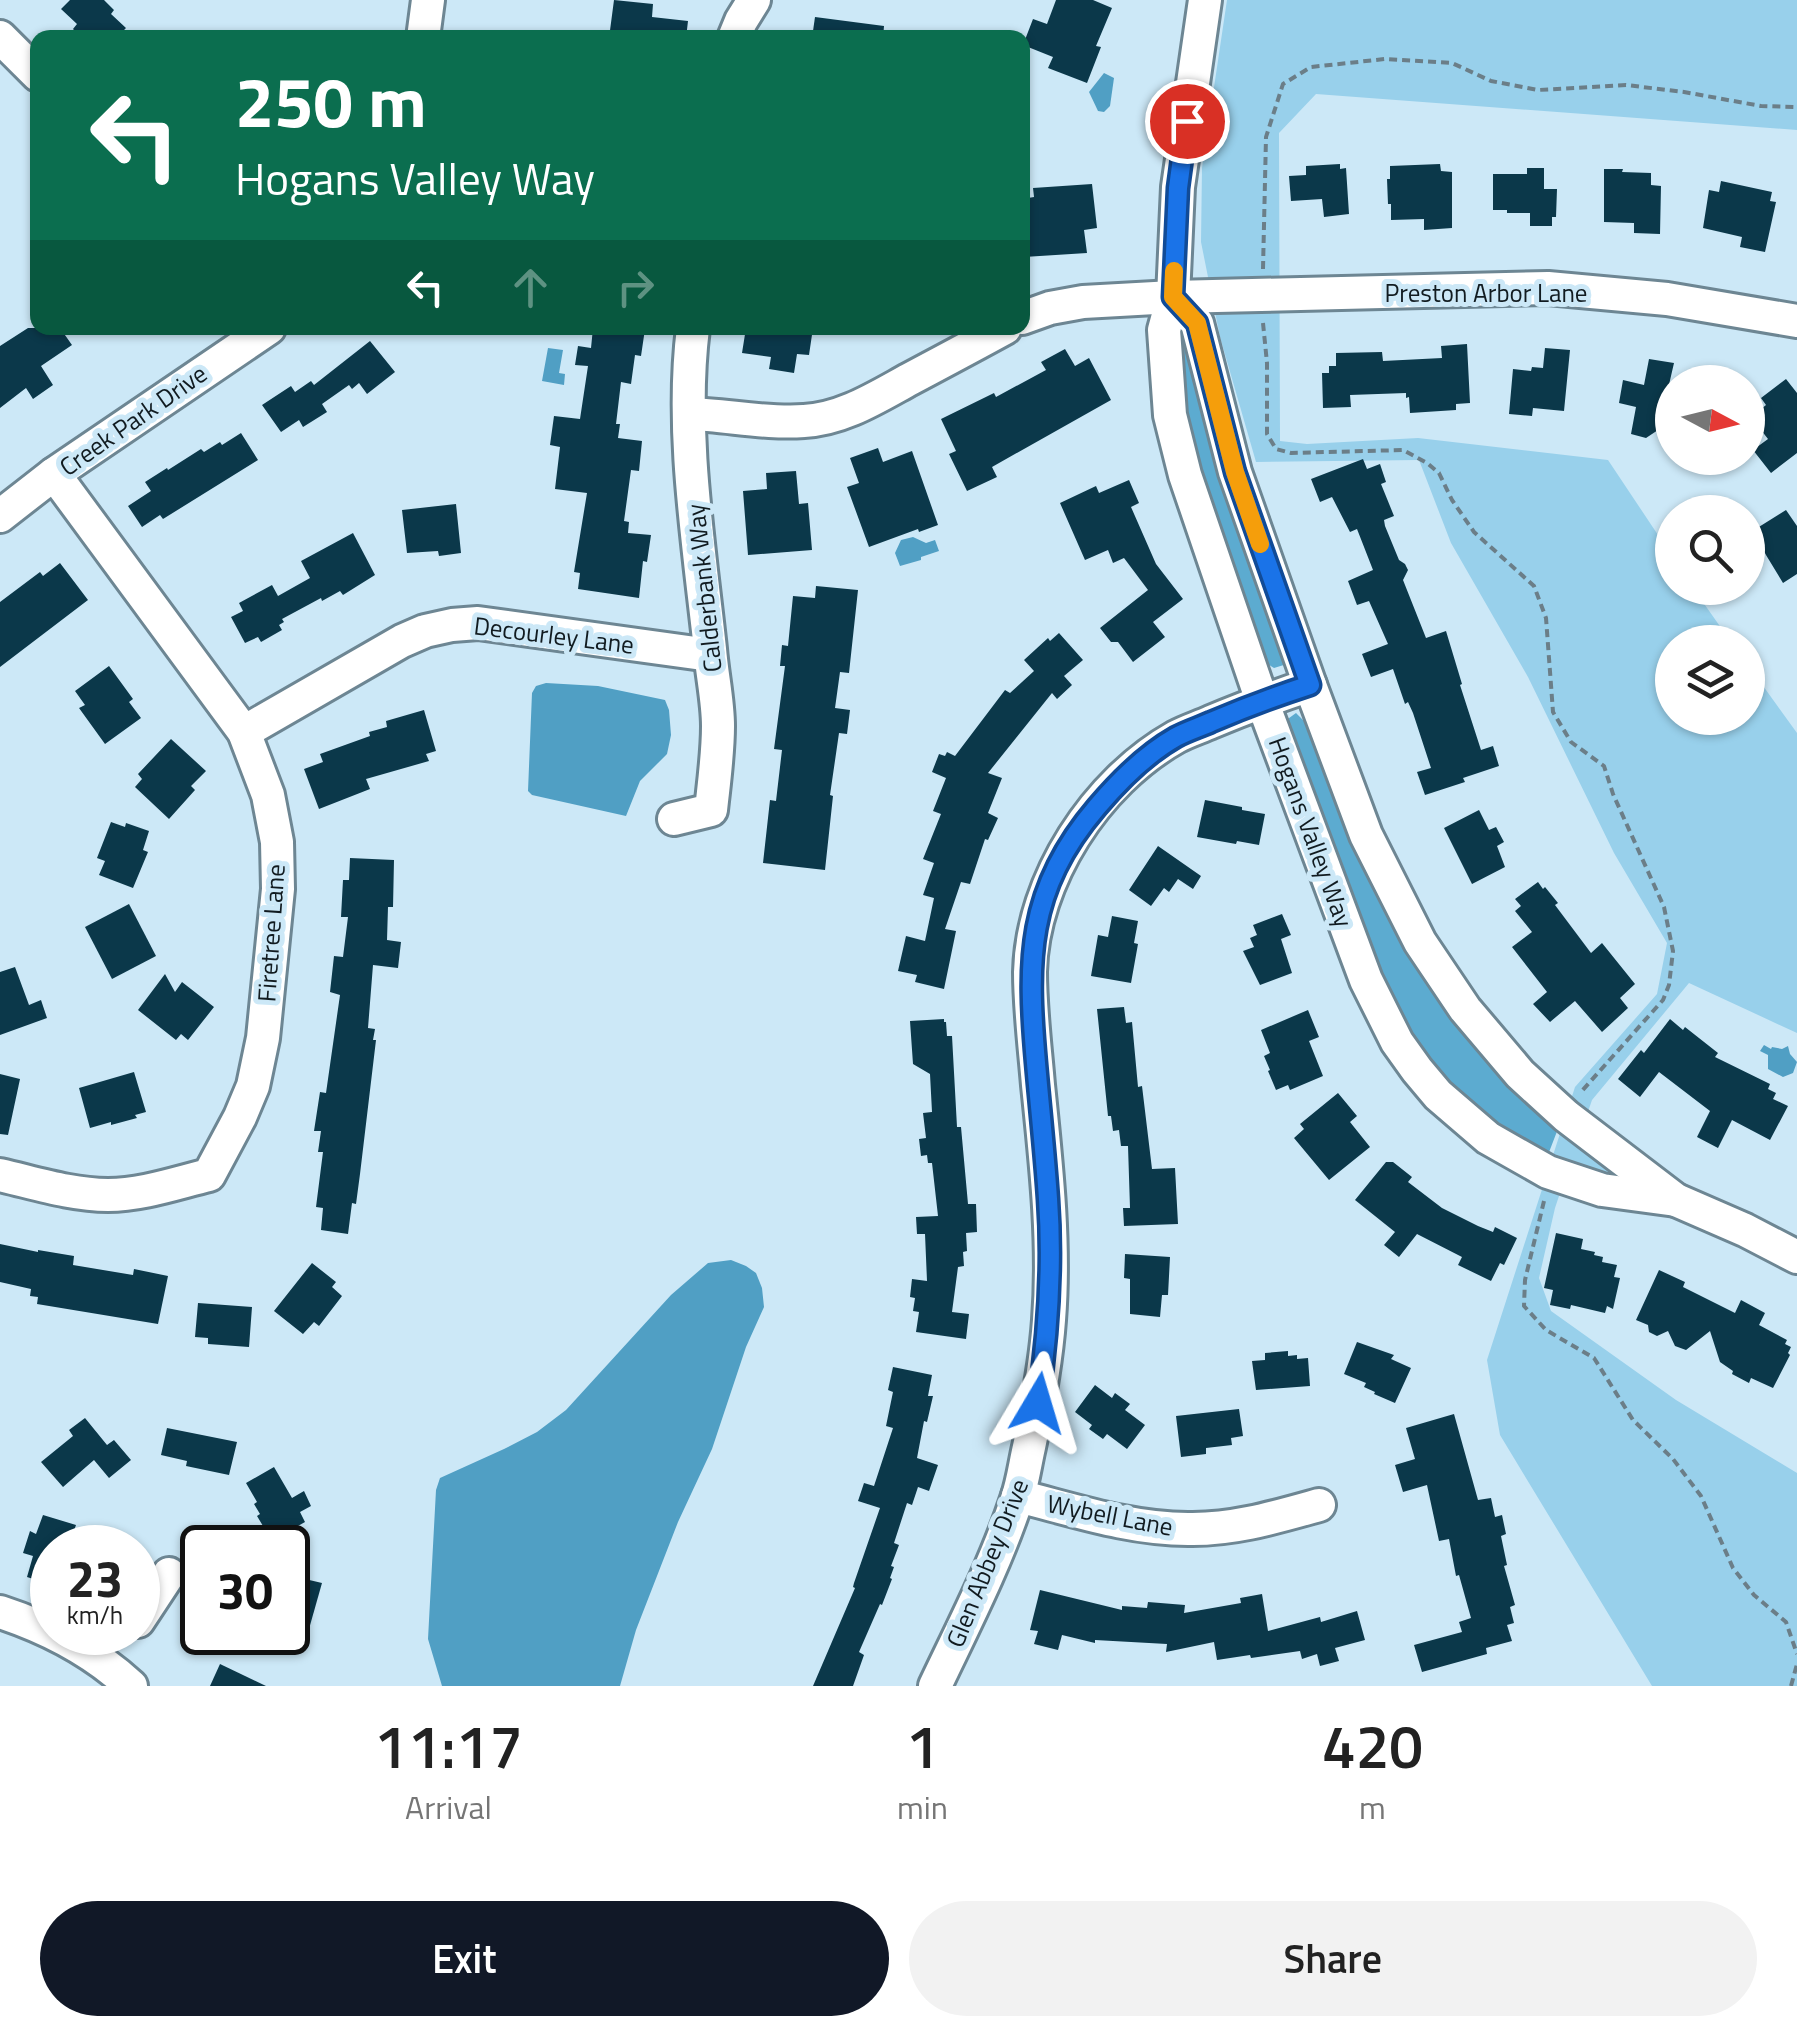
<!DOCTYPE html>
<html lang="en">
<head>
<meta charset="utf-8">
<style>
	:root { --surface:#fff; --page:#f2f2f2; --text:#222; --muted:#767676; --accent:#111827 }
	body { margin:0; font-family:"Titillium Web",sans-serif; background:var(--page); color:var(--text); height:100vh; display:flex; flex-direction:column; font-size:38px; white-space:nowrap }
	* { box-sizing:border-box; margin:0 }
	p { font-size:32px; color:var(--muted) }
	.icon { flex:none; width:55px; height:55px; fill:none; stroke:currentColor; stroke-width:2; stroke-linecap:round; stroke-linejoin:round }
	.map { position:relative; height:1686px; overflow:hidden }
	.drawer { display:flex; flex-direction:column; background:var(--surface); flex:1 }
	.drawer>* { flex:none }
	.banner { position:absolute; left:30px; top:30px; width:1000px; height:305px; border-radius:20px; box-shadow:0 2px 8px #0004; background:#0b6e4f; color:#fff; overflow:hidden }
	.needle { width:65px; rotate:97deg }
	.tools { position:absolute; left:1655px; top:365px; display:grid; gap:20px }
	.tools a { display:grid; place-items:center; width:110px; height:110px; border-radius:50%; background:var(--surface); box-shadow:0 2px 8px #0004; font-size:50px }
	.speed { position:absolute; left:30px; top:1525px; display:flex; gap:20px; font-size:50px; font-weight:700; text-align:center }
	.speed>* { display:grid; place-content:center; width:130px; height:130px; border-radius:50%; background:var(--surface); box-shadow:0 2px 8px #0004; line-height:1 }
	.speed small { font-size:25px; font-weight:400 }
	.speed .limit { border:5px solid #111; border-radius:15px; background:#fff; color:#111 }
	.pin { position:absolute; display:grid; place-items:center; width:85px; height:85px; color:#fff; margin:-42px; border:5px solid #fff; border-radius:50%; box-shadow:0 2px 10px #0007 }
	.me { position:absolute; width:110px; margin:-55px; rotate:7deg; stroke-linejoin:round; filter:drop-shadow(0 0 8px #0008) }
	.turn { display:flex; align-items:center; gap:35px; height:210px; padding:0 40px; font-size:45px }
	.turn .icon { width:130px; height:130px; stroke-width:2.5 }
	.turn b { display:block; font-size:70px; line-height:85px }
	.lanes { display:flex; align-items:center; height:95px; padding:0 40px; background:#0003; justify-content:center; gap:50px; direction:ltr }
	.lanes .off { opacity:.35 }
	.eta { display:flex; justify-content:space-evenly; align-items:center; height:170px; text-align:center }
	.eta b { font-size:60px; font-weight:600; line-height:70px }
	.primary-button { display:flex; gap:20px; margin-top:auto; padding:20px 40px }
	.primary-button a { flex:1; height:115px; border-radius:60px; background:var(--accent); color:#fff; font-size:40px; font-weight:600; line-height:115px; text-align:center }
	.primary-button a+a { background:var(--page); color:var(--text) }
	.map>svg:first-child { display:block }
</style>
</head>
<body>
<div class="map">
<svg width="1797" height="1686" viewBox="0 0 1797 1686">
	<rect width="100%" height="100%" fill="#cce8f7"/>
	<polygon fill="#98d0eb" points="1227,0 1797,0 1797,130 1316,94 1279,133 1280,441 1307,444 1418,438 1608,460 1672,556 1672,588 1693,588 1731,642 1672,642 1672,718 1748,718 1748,665 1797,733 1797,1033 1689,983 1592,1100 1580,1135 1615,1164 1613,1173 1604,1181 1568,1169 1555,1208 1539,1278 1551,1311 1676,1400 1797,1473 1797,1686 1652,1686 1500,1435 1487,1360 1575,1087 1657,994 1667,943 1614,853 1528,677 1451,543 1419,460 1256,462 1220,337 1201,242 1202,168"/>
	<g fill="#5cabd0">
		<polygon points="1182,325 1287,664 1274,668 1263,661 1183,425 1176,329"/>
		<polygon points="1296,713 1308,725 1332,788 1561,1121 1546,1160 1516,1144 1429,1067 1397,1019 1285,721"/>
	</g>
	<g fill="#509fc4">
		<polygon points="1104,73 1114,78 1110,106 1104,112 1098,111 1089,92"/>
		<polygon points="548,348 563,350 559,373 565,374 564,385 542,381"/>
		<polygon points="913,537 926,543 935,540 939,551 921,557 921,560 900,566 895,553 901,540"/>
		<polygon points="546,683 598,686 665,700 669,710 671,735 667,754 640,781 626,816 532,795 528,791 532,693 536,686"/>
		<polygon points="1764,1045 1771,1049 1772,1047 1782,1049 1788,1046 1790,1054 1797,1062 1793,1073 1783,1077 1768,1069 1768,1055 1760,1051"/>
		<polygon points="731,1260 746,1266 756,1273 762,1288 764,1307 746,1347 712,1449 678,1522 636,1630 620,1686 442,1686 428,1639 436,1490 440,1478 504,1449 537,1432 566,1410 671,1295 708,1263"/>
	</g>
	<g fill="#0b384a">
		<polygon points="70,0 104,0 114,10 111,14 126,28 116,38 81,38 73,29 77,24 61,9"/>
		<polygon points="614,0 653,4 652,17 688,21 686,38 609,38"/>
		<polygon points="1056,0 1093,0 1112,8 1096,46 1101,47 1087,83 1048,68 1053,57 1023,45 1033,19 1047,24"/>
		<polygon points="815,17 884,26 883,38 812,38"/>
		<polygon points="1340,164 1340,169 1346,168 1349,214 1324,217 1322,199 1291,201 1289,176 1306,175 1306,166"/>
		<polygon points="1440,164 1441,171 1452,172 1452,228 1424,230 1424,219 1391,220 1391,204 1388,204 1387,179 1390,179 1390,166"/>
		<polygon points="1527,168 1544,168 1544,189 1557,189 1556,217 1552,217 1552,226 1530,226 1530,213 1507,213 1507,210 1493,210 1493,174 1527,174"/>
		<polygon points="1604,169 1623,169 1622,172 1651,173 1651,185 1661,186 1660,234 1634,233 1634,223 1604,222"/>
		<polygon points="1721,181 1772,192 1770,201 1776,202 1765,252 1740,247 1742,237 1703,228 1709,190 1719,192"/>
		<polygon points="1092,184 1097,228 1084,230 1087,253 1024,257 1022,199 1034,197 1033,188"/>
		<polygon points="28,328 60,328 72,345 41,366 53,385 33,399 26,388 0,408 0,346"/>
		<polygon points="593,328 645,329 641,356 635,355 631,384 621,382 616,424 620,424 618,438 642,441 639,471 631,470 624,521 629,522 628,533 651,535 647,562 643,561 639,598 578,589 580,573 574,572 587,493 555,489 560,447 550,445 554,416 580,419 588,366 575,365 578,346 591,348"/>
		<polygon points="746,328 813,328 809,355 797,354 794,373 769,369 771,357 742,353"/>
		<polygon points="370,341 395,372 367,394 359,383 352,389 349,385 322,404 327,412 303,427 299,420 281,432 262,405 291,386 295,392 311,381 314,385"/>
		<polygon points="1467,344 1470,403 1456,404 1456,410 1410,413 1409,397 1406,398 1406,393 1350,395 1351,407 1323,408 1322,373 1329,373 1329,366 1336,366 1336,353 1382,352 1383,361 1442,358 1441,346"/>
		<polygon points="1545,348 1570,350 1564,411 1533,408 1532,416 1509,414 1513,369 1531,371 1532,367 1543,368"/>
		<polygon points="1065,349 1075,366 1089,358 1111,400 992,467 997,477 967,491 949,454 956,451 941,419 994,393 996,397 1046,370 1041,362"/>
		<polygon points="1649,359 1674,363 1668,389 1672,390 1672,445 1661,428 1646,438 1631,434 1636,407 1619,403 1623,380 1644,385"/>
		<polygon points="1786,379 1797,393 1797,453 1771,473 1753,450 1768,439 1751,417 1766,405 1761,398"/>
		<polygon points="241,433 258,460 163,519 160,515 142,527 128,506 151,491 145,482 167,468 168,470 201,449 204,452 220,442 222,445"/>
		<polygon points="878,448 883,462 912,451 938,525 919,532 918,529 869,547 847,487 859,483 850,458"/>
		<polygon points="1363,459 1367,469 1380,464 1386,482 1381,484 1394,516 1384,520 1385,526 1399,560 1405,564 1408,570 1403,580 1426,638 1446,631 1462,684 1460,685 1481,750 1493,746 1499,766 1463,778 1465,782 1425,795 1417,772 1431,768 1413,713 1408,702 1405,704 1393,669 1371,677 1362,654 1388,644 1369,601 1357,605 1348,581 1373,570 1357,529 1350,532 1332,497 1320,502 1311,479"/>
		<polygon points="796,471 799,504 808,503 812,550 748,555 743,491 767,489 766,473"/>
		<polygon points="1129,480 1139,503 1131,507 1156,564 1183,599 1153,622 1165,637 1133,662 1118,642 1111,642 1100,628 1148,590 1124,558 1113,563 1108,550 1085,560 1060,503 1096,486 1099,493"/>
		<polygon points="456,504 461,553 439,556 438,551 407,553 402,510"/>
		<polygon points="1786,510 1797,526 1797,574 1783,583 1766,555 1760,543 1762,541 1754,530"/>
		<polygon points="353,533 375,575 343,595 340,591 322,601 321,598 282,619 284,622 279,625 282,630 261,642 258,637 245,643 231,617 243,611 239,603 272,585 278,596 310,578 301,561"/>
		<polygon points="60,563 88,600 0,667 0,602 40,572 43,576"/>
		<polygon points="816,586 858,590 849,673 840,672 835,708 850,710 847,734 839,733 830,795 833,796 825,870 763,863 770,800 776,801 782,750 774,749 785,666 780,666 782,645 788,646 793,596 815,598"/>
		<polygon points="1059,633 1083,660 1064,676 1072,685 1057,699 1052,693 988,773 1002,778 988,813 998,818 988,840 985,839 970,884 961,882 945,929 956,931 944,989 915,982 917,975 898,971 906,936 925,941 934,898 923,895 934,863 923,859 941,814 933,811 946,778 932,772 939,754 945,756 947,752 955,756 1005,690 1010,693 1034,671 1024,660 1048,638 1050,641"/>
		<polygon points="109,666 133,699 129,702 141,718 105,744 79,708 85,705 75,691"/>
		<polygon points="424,710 436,751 426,754 429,761 366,779 370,789 319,809 304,769 323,762 320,754 370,736 369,732 387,727 386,721"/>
		<polygon points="171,739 206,771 191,786 195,790 169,819 135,787 142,779 138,774"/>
		<polygon points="1205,800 1242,807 1242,810 1265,814 1259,845 1237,841 1236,844 1197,837"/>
		<polygon points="1479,810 1489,830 1496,827 1504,842 1497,846 1505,867 1472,884 1444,828"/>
		<polygon points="111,822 125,827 126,823 149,831 143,850 148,852 133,888 99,875 105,861 97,858"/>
		<polygon points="1158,846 1201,876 1193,889 1178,879 1169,892 1164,888 1151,906 1129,890"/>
		<polygon points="350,858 394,860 393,907 388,907 387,940 401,942 398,968 373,965 368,1028 375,1029 373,1040 376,1040 360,1174 356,1204 352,1203 348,1234 321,1230 323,1208 316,1207 323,1152 318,1152 321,1131 314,1131 320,1092 326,1093 340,995 330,992 334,956 343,957 348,917 341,917 343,880 349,880"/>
		<polygon points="1538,882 1543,889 1545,887 1558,903 1555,905 1591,953 1602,943 1635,984 1620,998 1628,1008 1602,1032 1575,1001 1550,1022 1533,1004 1547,992 1512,947 1532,932 1515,911 1521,906 1515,899"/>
		<polygon points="129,904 156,956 112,979 85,927"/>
		<polygon points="1282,914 1291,935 1281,939 1292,973 1260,985 1243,951 1254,947 1250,938 1257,935 1253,925"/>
		<polygon points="1112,916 1138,921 1134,943 1138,944 1131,983 1091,976 1098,935 1108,937"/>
		<polygon points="15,967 29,1005 41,1000 47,1018 0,1035 0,972"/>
		<polygon points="165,974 175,992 182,982 214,1007 188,1040 181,1034 176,1040 138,1010"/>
		<polygon points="1124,1007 1126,1023 1132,1022 1138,1087 1142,1086 1152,1169 1175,1168 1178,1224 1124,1226 1123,1208 1130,1208 1128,1146 1121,1146 1119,1130 1113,1131 1111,1116 1108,1116 1097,1009"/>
		<polygon points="1308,1010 1319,1037 1309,1041 1323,1076 1290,1090 1288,1085 1276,1090 1268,1071 1270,1070 1264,1056 1270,1053 1261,1030"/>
		<polygon points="944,1019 944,1022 946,1022 947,1036 952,1036 957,1127 961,1127 968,1204 976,1204 977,1232 966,1233 967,1251 963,1252 964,1266 958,1267 952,1312 969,1314 966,1339 916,1332 919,1312 913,1311 915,1298 910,1297 912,1279 927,1281 925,1234 917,1234 916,1217 938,1216 932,1163 928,1163 927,1155 921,1156 919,1139 926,1138 923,1113 932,1112 930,1074 913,1064 910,1021"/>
		<polygon points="1670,1019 1683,1030 1685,1027 1718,1053 1715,1057 1770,1084 1768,1089 1776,1093 1773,1099 1788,1106 1770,1140 1732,1120 1718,1148 1697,1137 1710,1111 1659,1072 1640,1097 1618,1079 1641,1050 1644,1053"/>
		<polygon points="134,1072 146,1112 135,1115 137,1118 111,1125 111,1122 90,1128 79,1088"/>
		<polygon points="0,1074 20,1079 8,1135 0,1134"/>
		<polygon points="1338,1093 1357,1116 1350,1122 1370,1147 1329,1180 1294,1138 1304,1129 1300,1124"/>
		<polygon points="1386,1162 1393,1162 1412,1177 1408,1182 1442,1208 1478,1226 1493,1232 1495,1227 1517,1238 1504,1265 1500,1263 1491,1281 1458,1265 1462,1257 1417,1234 1399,1257 1384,1245 1395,1232 1355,1200"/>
		<polygon points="1556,1233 1583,1239 1581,1249 1595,1252 1594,1255 1603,1257 1602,1262 1617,1265 1614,1277 1620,1278 1613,1309 1607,1306 1605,1313 1571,1305 1570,1309 1550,1305 1553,1290 1544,1288"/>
		<polygon points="0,1244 38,1252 38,1250 74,1256 73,1265 133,1275 134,1269 168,1276 158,1324 37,1304 38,1297 30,1296 31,1289 0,1282"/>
		<polygon points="1125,1254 1170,1257 1168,1295 1162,1295 1160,1317 1130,1314 1130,1279 1124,1278"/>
		<polygon points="312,1263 336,1282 332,1287 342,1296 319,1326 314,1322 303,1334 274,1311"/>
		<polygon points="1659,1270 1685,1282 1683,1287 1735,1313 1741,1300 1765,1313 1759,1325 1787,1340 1785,1344 1791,1347 1788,1353 1790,1355 1773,1388 1751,1378 1749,1383 1732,1374 1733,1371 1720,1362 1710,1331 1686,1350 1675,1346 1668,1331 1657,1336 1649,1332 1648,1325 1636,1320"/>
		<polygon points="198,1303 252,1307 249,1347 208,1344 208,1338 195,1337"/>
		<polygon points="1357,1342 1394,1355 1391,1359 1411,1368 1395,1403 1374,1394 1375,1392 1364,1387 1366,1383 1344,1374"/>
		<polygon points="1288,1351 1288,1356 1297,1355 1297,1359 1308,1358 1310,1386 1256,1390 1252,1361 1265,1360 1265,1353"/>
		<polygon points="893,1367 932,1375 928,1396 933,1396 927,1422 924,1421 917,1458 938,1465 929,1491 918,1487 912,1505 907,1503 894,1543 899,1545 891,1566 894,1567 890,1578 892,1579 882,1605 880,1604 859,1652 864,1655 853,1686 813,1686 855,1588 853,1587 854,1583 880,1508 858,1501 864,1483 874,1486 893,1428 886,1426 893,1392 888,1390"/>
		<polygon points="1095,1385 1112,1398 1115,1393 1130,1404 1125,1410 1145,1425 1127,1449 1107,1434 1103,1439 1089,1429 1092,1425 1075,1412"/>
		<polygon points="1239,1409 1243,1436 1231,1438 1232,1445 1206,1448 1206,1454 1181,1457 1176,1416"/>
		<polygon points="1454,1414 1478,1500 1491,1498 1495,1517 1502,1515 1506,1534 1501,1536 1507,1565 1504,1566 1515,1605 1510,1607 1514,1623 1507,1625 1512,1641 1486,1648 1487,1654 1422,1672 1414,1645 1462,1632 1459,1622 1471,1618 1459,1575 1456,1576 1449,1539 1439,1541 1427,1485 1403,1492 1395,1465 1415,1459 1406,1428"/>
		<polygon points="85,1418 107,1445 114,1440 131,1460 109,1478 94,1460 63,1487 41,1462 73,1436 69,1430"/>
		<polygon points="167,1428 237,1442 229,1475 186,1466 187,1461 161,1455"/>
		<polygon points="274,1467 292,1498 304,1491 311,1506 300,1512 305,1522 275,1539 269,1529 266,1531 257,1516 260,1514 254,1504 257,1502 246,1483"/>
		<polygon points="43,1515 76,1525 68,1548 52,1548 52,1585 27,1577 33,1556 23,1553 30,1531 36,1534"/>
		<polygon points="288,1575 322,1583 305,1643 288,1639"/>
		<polygon points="1040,1590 1122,1610 1122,1606 1147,1608 1148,1602 1185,1605 1184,1613 1241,1603 1240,1598 1262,1594 1268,1631 1320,1617 1321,1622 1357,1611 1365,1640 1335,1648 1339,1661 1320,1666 1317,1654 1302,1659 1300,1651 1251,1658 1250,1655 1217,1660 1214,1642 1166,1652 1167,1644 1095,1640 1095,1643 1062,1635 1058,1650 1034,1644 1038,1631 1030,1630"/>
		<polygon points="220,1664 266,1686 210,1686"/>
	</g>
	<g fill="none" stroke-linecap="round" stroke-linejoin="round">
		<defs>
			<g id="minor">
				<polyline points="1205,0 1178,187 1173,297 1164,330 1170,415 1185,475 1262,701 1366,980 1397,1042 1417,1070 1438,1095 1488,1138 1548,1172 1602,1190 1676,1200"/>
				<polyline points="0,37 38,75"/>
				<polyline points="423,38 428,0"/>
				<polyline points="734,38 741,21 754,0"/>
				<polyline points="1173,297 1197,323 1235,472 1310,685 1366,835 1420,942 1465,1009 1520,1074 1566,1116 1676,1200 1745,1230 1797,1257"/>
				<polyline points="1022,318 1050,308 1083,302 1173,297 1548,288 1667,299 1797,321"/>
				<path d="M 689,414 C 727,415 766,424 804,421 C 843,419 877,397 910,379 C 942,362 974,345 1005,328"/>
				<polyline points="0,516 54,474 269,328"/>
				<polyline points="244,732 402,641 425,631 452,625 478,623 710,655"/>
				<path d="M 674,819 L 711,810 C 714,782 718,754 718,726 C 718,701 712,675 710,649 C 699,546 680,431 693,328"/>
				<path d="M 0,1175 C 35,1183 72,1195 108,1195 C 142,1195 176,1183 209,1175 L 240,1117 L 253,1086 L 263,1038 L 278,889 L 277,842 L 268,795 L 244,732 L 54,474"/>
				<path d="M 1018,1496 C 1074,1510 1130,1529 1188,1529 C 1233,1530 1276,1517 1319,1505"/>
				<path d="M 0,1612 C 49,1628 94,1652 131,1686"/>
				<polyline points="138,1621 169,1574"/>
				<path d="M 935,1686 C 964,1625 996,1563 1017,1499 C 1023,1482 1025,1464 1029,1447 C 1038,1405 1046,1363 1049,1320 C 1055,1242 1046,1163 1038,1085 C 1035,1048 1030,1010 1030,972 C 1032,880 1096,782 1176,737 C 1187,731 1200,727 1211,722 C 1244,708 1277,696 1310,685"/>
			</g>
		</defs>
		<use href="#minor" stroke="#6d8693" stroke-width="38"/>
		<g stroke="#6b7e88" stroke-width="4" stroke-dasharray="8 5" stroke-linecap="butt">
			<polyline points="1263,269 1266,137 1283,84 1311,67 1385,59 1452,63 1491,81 1538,90 1626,85 1684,92 1761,106 1797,107"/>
			<polyline points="1263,323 1267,363 1267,434 1276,449 1291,453 1403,450 1427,463 1439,473 1452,500 1474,532 1534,586 1546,618 1553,712 1571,742 1604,766 1613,794 1664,907 1673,951 1669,985 1663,1000 1581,1092"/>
			<polyline points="1544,1201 1525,1280 1524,1306 1546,1330 1594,1358 1633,1420 1673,1459 1701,1496 1733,1568 1754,1595 1786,1622 1797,1654"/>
			<polyline points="1791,1686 1797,1664"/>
		</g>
		<use href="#minor" stroke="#fff" stroke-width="32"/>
	</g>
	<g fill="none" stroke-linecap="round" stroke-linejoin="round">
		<defs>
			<path id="route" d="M 1038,1403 C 1048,1335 1053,1268 1048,1199 C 1045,1154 1040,1109 1036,1063 C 1027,961 1026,890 1097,807 C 1119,781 1146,754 1176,737 C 1187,731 1200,727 1211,722 C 1244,708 1276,696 1310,685 L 1235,472 L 1197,323 L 1173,297 L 1178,188 L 1187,121"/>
		</defs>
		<use href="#route" stroke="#114b97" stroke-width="25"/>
		<use href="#route" stroke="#1a73e8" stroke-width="18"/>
		<polyline stroke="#f59e0b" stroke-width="18" points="1174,271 1173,297 1197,323 1235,472 1260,544"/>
	</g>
	<g text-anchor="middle" stroke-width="10" stroke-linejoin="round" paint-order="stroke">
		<g font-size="25" fill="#111b20" stroke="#cce8f7">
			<text x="1486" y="302">Preston Arbor Lane</text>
			<text transform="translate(133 420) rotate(-35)" y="9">Creek Park Drive</text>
			<text transform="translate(704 588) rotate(-96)" y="9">Calderbank Way</text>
			<text transform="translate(554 635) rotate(7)" y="9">Decourley Lane</text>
			<text transform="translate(1311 832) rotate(70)" y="9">Hogans Valley Way</text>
			<text transform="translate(271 933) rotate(-86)" y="9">Firetree Lane</text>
			<text transform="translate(1110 1515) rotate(11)" y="9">Wybell Lane</text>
			<text transform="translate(987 1563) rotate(-68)" y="9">Glen Abbey Drive</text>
		</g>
	</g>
</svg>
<div class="tools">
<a><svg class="needle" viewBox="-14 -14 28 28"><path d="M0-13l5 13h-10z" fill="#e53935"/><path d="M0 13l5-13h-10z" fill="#767676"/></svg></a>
<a><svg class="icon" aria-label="search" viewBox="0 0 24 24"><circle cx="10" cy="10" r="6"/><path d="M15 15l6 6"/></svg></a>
<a><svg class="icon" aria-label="layers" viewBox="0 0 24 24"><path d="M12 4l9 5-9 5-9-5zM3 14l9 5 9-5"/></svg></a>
</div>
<div class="speed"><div>23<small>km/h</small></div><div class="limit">30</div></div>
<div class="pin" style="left:1187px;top:121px;background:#d93025"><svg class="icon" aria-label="arrive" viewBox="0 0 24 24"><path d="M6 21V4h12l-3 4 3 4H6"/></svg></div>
<svg class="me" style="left:1038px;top:1403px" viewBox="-20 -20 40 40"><path d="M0-17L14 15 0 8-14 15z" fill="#1a73e8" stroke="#fff" stroke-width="4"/></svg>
<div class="banner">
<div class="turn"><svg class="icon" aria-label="left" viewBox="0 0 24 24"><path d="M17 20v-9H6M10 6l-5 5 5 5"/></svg><div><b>250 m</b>Hogans Valley Way</div></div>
<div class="lanes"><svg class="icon" aria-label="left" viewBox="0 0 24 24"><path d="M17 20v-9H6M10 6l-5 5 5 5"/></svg><svg class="icon off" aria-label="ahead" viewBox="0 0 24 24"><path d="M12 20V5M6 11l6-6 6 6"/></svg><svg class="icon off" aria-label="right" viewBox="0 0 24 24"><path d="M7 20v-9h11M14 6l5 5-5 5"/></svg></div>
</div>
</div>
<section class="drawer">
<div class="eta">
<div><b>11:17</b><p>Arrival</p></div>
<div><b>1</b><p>min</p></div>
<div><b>420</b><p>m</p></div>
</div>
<div class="primary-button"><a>Exit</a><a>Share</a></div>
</section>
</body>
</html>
